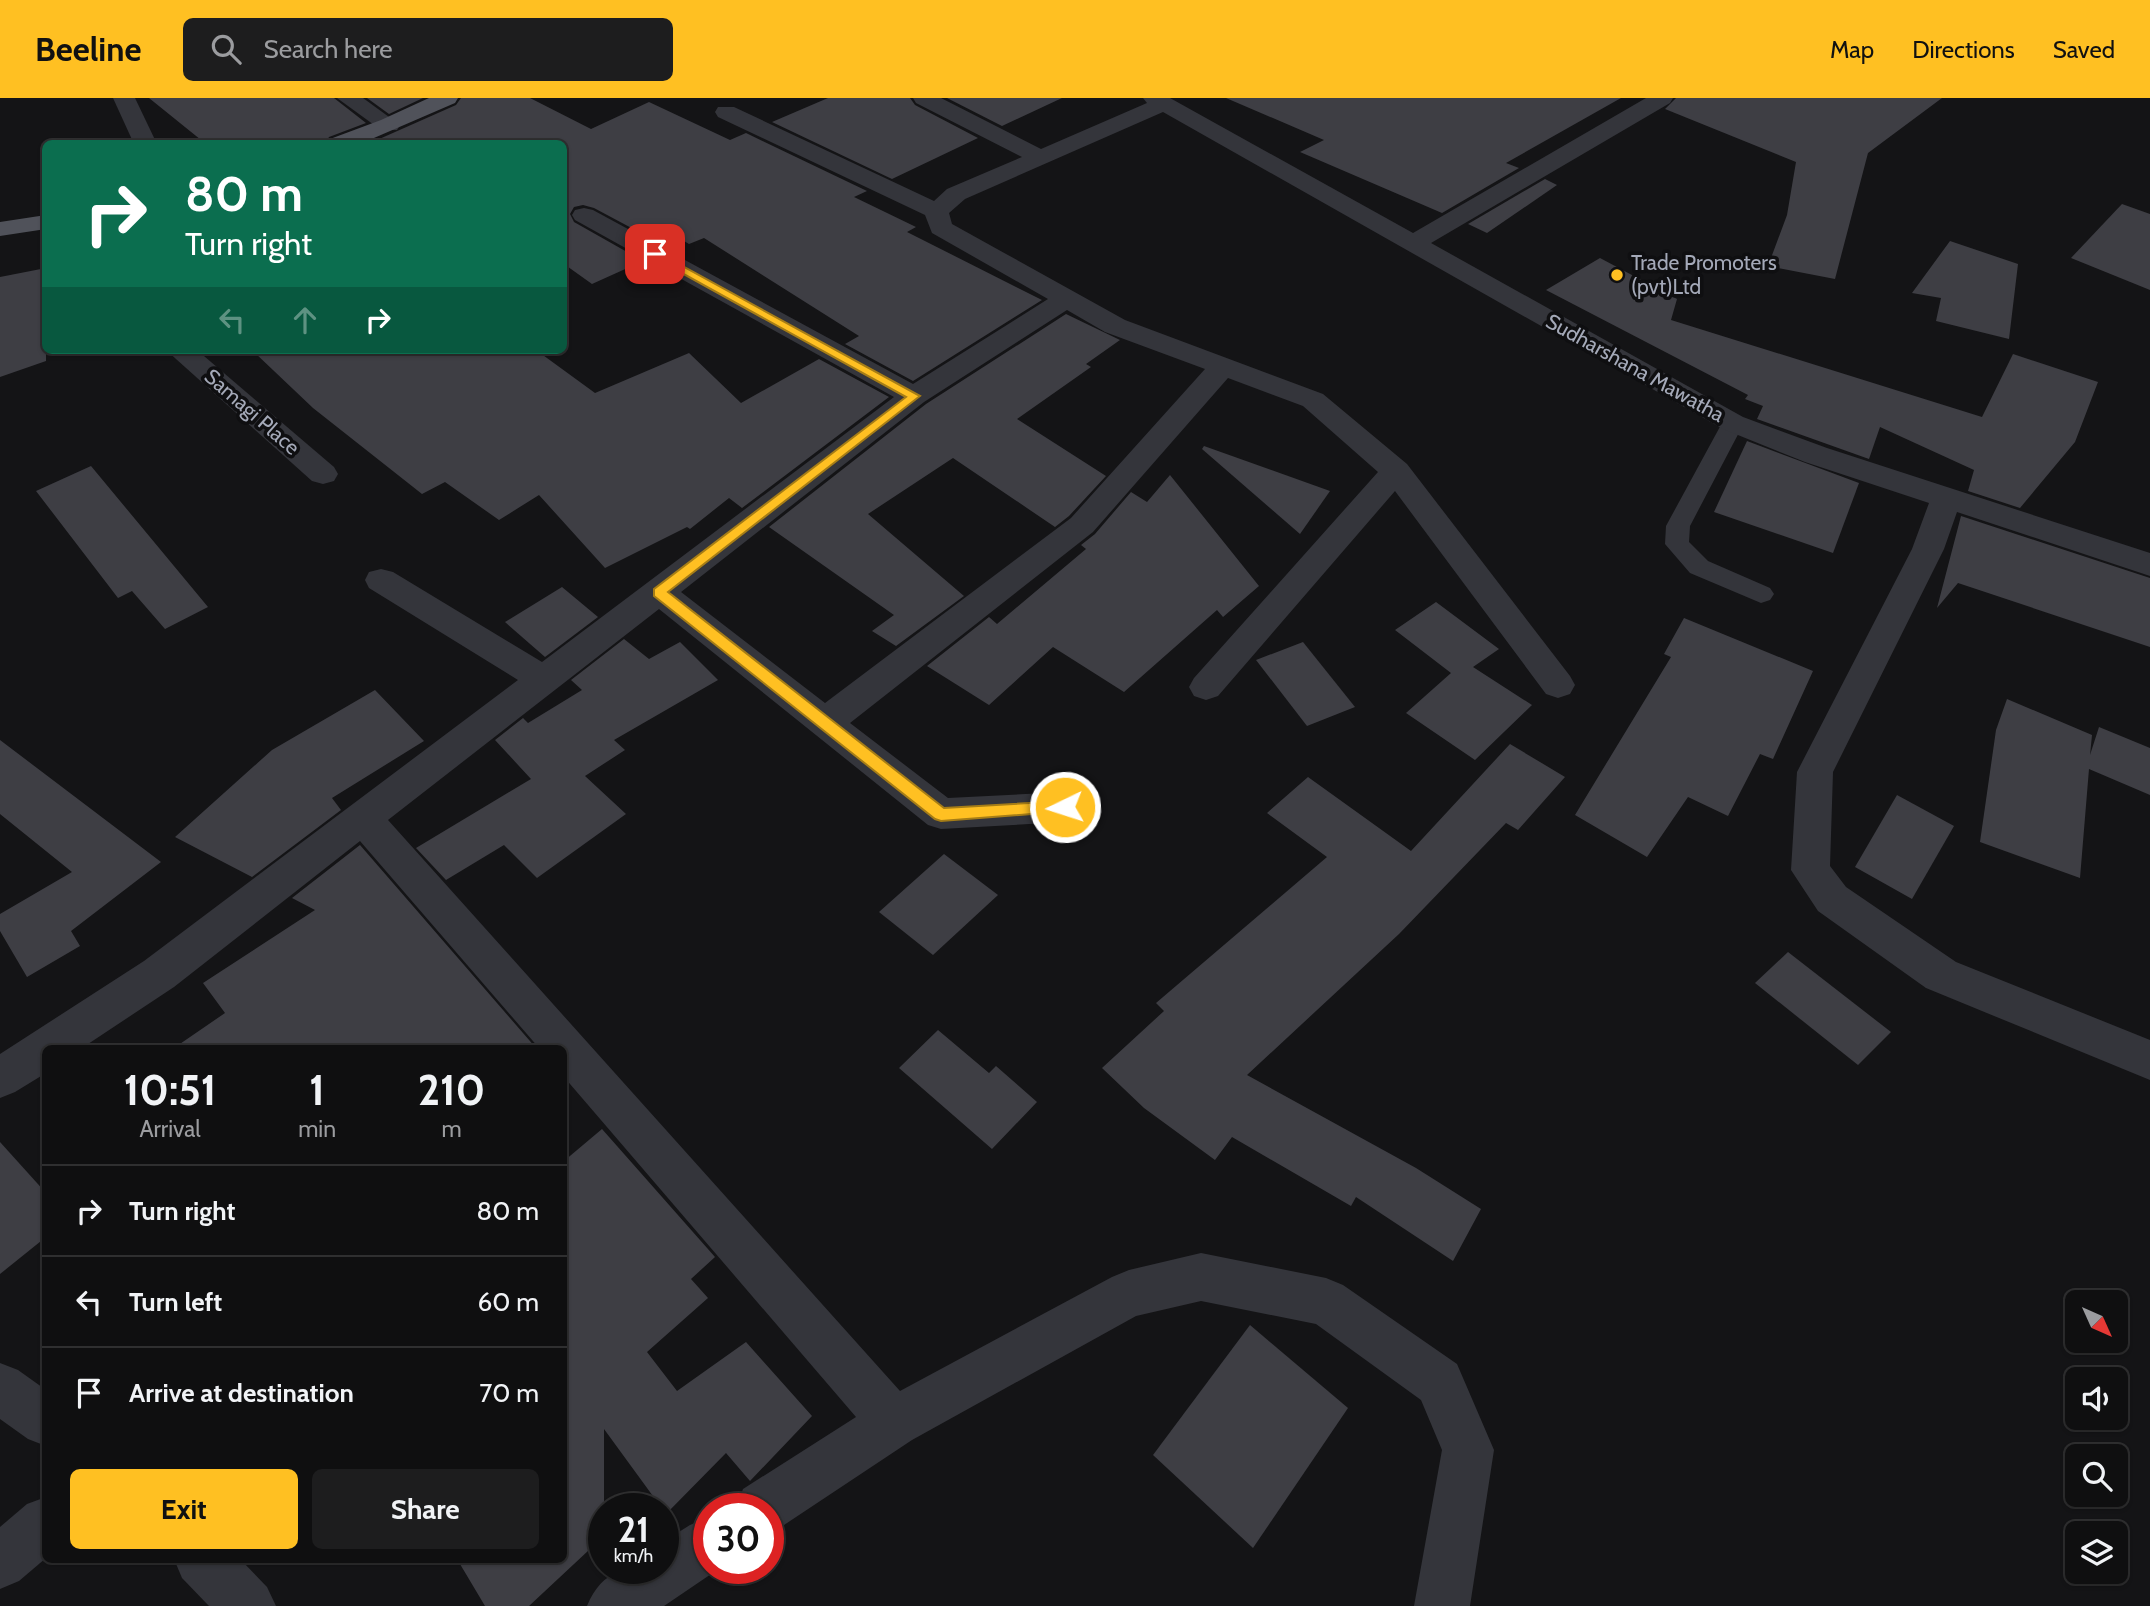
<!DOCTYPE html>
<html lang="en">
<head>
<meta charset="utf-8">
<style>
	:root { --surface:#0f0f10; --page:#1d1d1e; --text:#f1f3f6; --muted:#9b9c9f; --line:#2f2f30; --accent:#ffc022 }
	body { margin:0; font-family:Cabin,sans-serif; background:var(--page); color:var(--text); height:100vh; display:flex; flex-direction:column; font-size:26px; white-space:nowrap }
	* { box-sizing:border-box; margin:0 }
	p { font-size:23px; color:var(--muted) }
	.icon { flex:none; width:38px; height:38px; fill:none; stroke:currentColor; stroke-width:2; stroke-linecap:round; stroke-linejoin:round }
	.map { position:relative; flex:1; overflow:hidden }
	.drawer { position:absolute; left:42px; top:947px; width:525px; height:518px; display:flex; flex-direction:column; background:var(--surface); border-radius:10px; box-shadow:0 2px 5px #0004,0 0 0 2px var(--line) }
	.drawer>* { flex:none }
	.banner { position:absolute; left:42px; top:42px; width:525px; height:214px; border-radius:10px; box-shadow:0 2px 5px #0004,0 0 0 2px var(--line); background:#0b6e4f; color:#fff; overflow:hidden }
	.needle { width:46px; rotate:135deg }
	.fabs { position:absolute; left:2065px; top:1192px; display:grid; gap:14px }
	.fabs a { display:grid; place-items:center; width:63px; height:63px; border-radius:10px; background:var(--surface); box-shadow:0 2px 5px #0004,0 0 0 2px var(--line); font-size:35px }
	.speed { position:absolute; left:588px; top:1395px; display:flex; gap:14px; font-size:35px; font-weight:700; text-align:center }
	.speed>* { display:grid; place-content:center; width:91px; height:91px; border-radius:50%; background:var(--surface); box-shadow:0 2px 5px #0004,0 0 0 2px var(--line); line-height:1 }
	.speed small { font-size:18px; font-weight:400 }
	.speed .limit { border:10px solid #d22; background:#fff; color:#111 }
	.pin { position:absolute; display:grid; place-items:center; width:60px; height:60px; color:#fff; margin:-30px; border-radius:14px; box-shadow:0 4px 10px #0006 }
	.me { position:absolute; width:77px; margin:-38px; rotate:266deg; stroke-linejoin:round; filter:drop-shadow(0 0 5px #0008) }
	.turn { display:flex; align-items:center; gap:24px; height:147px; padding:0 28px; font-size:32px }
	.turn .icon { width:91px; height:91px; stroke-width:2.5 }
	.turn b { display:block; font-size:49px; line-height:60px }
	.lanes { display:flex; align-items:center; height:66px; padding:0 28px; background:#0003; justify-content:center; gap:35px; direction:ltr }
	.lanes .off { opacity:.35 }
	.eta { display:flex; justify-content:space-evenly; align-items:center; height:119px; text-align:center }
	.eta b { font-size:42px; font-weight:800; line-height:49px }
	.primary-button { display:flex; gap:14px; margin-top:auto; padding:14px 28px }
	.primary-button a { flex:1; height:80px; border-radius:10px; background:var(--accent); color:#111; font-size:28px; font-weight:800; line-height:80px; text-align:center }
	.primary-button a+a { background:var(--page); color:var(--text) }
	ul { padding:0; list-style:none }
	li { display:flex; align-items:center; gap:21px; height:91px; padding:0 28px; border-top:2px solid var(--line) }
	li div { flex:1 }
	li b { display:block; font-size:26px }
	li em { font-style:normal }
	header { display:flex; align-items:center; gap:42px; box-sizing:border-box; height:98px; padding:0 35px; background:var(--accent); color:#111 }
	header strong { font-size:33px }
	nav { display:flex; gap:38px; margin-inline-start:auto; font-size:24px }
	.search { width:490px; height:63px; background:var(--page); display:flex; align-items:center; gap:18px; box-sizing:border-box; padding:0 24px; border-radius:10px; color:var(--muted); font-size:26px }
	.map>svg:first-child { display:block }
</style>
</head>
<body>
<header>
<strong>Beeline</strong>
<div class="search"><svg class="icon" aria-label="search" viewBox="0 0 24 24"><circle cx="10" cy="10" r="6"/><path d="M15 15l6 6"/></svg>Search here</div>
<nav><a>Map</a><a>Directions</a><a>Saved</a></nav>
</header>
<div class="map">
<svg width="2150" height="1508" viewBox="0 0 2150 1508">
	<rect width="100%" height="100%" fill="#141416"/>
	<g fill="#3e3e44">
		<polygon points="149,0 334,0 366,25 329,39 325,46 206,46"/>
		<polygon points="367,0 423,0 389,16"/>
		<polygon points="461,0 530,0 591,31 649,4 730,42 746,35 867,93 854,99 916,129 907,134 1042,202 913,283 845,246 859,238 704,140 689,146 684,143 669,150 594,110 583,107 574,109 570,116 574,124 643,163 592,186 564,166 564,46 368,46 456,7"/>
		<polygon points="828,0 910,0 915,7 978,40 892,81 772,24"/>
		<polygon points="947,0 1062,0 1002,28"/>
		<polygon points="1226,0 1621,0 1506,65 1519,70 1442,115 1300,54 1324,42"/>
		<polygon points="1676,0 1942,0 1868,55 1835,181 1768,168 1787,117 1796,64 1665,11"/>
		<polygon points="1545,81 1557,87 1487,135 1468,126"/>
		<polygon points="2122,106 2150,116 2150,192 2071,160"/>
		<polygon points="1950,143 2018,166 2009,241 1936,223 1941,200 1912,195"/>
		<polygon points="1600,160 1677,201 1671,222 1982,319 2013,256 2098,284 2075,344 2020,410 1968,393 1974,372 1880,329 1869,361 1757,321 1763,308 1745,301 1748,297 1546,192"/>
		<polygon points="46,170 46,263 0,279 0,179"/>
		<polygon points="1066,216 1120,242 1086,266 1091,269 1017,321 1106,378 1069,418 1055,429 953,360 868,416 964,498 896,548 872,533 894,517 769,429 926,306"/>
		<polygon points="252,252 536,252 595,295 689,255 741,305 819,261 889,299 742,410 729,400 690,431 687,429 605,470 539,397 499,422 445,384 422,396 313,310"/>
		<polygon points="1747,343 1859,385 1833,455 1714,414"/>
		<polygon points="1204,348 1330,393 1300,436 1202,351"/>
		<polygon points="91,368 208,509 165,531 132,493 118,500 36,393"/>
		<polygon points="1170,377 1259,488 1223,519 1217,512 1124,594 1053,549 989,607 927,568 989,519 997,526 1086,451 1081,447 1095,436 1131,394 1147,404"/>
		<polygon points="1961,418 2150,480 2150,549 1958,485 1937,510"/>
		<polygon points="562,489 598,519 545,559 505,524"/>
		<polygon points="1436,504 1499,551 1473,569 1532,607 1475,662 1406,615 1451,575 1395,532"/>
		<polygon points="1684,520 1813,573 1773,661 1760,656 1728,718 1688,699 1647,759 1575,717 1671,559 1664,556"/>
		<polygon points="624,541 649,561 680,544 718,582 614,642 625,652 585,678 626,716 537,780 504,747 446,782 416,750 531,681 495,642 523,620 528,625 582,592 571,582"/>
		<polygon points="1303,544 1355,609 1307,628 1256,562"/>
		<polygon points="375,592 424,643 332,700 341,712 252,779 175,739 272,652"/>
		<polygon points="2007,601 2092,637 2090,657 2099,629 2150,650 2150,697 2089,671 2080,780 1980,744 1996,632"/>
		<polygon points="0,642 161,764 71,833 80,848 27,879 0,833 0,816 72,774 0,716"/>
		<polygon points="1510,646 1565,679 1518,732 1506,725 1399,836 1247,977 1416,1070 1481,1111 1453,1163 1356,1099 1351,1108 1232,1039 1215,1062 1144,1010 1102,970 1164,913 1156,905 1327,759 1267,715 1308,679 1411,753"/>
		<polygon points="1897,697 1954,728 1912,801 1855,769"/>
		<polygon points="360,747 536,950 174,950 225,915 203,885 315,812 292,800"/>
		<polygon points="944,756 998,797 933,857 879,814"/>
		<polygon points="1788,854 1891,934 1858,967 1755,885"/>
		<polygon points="938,932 989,975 996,968 1037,1004 992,1051 899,970"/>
		<polygon points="602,1031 715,1159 691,1181 708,1200 647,1254 677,1293 746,1244 812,1318 750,1383 726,1355 666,1416 604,1331 604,1438 529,1508 485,1508 457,1461 564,1461 564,1063"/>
		<polygon points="0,1044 46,1095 46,1139 0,1176"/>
		<polygon points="1250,1227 1348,1310 1253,1450 1153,1357"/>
	</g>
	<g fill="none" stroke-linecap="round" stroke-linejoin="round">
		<polygon fill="#34353b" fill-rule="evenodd" points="1733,318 1741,320 1744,325 1690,428 1689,444 1708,463 1770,490 1774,496 1770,502 1761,505 1690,475 1665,446 1666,428 1722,325 1725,320"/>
		<g fill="#34353b" fill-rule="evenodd">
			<polygon points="113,0 135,0 157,46 134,46"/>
			<polygon points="337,0 363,0 400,27 397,32 381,32"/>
			<path d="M 913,0 L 941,0 L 1041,51 L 1147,5 L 1143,0 L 1170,0 L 1413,135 L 1646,0 L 1673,0 L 1670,5 L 1431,145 L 1743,319 L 1827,350 L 2150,455 L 2150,478 L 1957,414 L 1944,451 L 1833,674 L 1830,768 L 1846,789 L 1956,864 L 2150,942 L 2150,982 L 1926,890 L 1818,813 L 1791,772 L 1797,674 L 1912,451 L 1929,405 L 1805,364 L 1723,331 L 1163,14 L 965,101 L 949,115 L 952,126 L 1125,222 L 1323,296 L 1407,366 L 1570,578 L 1575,587 L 1570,596 L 1558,600 L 1546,596 L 1395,393 L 1218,598 L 1206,602 L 1194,598 L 1189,589 L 1194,580 L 1378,374 L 1303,308 L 1228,280 L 1093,434 L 850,625 L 948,700 L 1065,694 L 1078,698 L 1084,709 L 1078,720 L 1065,724 L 941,731 L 928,727 L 659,511 L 388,722 L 900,1293 L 1112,1179 L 1129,1172 L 1201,1155 L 1326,1180 L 1343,1187 L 1457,1266 L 1494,1352 L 1470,1508 L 1414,1508 L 1442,1352 L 1421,1302 L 1316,1226 L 1201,1203 L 1136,1218 L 912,1342 L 781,1429 L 768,1434 L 768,1410 L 736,1410 L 743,1391 L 856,1319 L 564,979 L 564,950 L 539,950 L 360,743 L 174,889 L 82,950 L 46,950 L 46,975 L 15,994 L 0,1000 L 0,956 L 144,863 L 518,582 L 369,490 L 365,482 L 369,474 L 381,471 L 393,474 L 542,564 L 894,299 L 575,122 L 572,117 L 575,112 L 584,110 L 593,112 L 913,286 L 1048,201 L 932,135 L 925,117 L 718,19 L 715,14 L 718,9 L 734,9 L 934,103 L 947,91 L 1022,59 L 916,5 ZM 1067,212 L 1105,234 L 1205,271 L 1071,420 L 825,605 L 681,494 L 924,304 Z"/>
			<polygon points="166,252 197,252 334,369 338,376 334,383 323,386 312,383"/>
			<polygon points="0,1265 18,1272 46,1292 46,1348 28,1341 0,1321"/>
			<polygon points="46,1399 46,1460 19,1483 0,1491 0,1429 27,1406"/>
			<path d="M 709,1419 L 709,1470 L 720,1470 L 664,1508 L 587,1508 C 603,1470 626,1470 663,1470 L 663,1444 L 690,1427 Z"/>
			<polygon points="174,1461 240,1461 267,1489 276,1508 209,1508 182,1480"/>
		</g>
		<g fill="#50525a" fill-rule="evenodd">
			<polygon points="429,0 458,0 455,5 360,46 327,46 330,41 381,22"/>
			<polygon points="46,117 46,131 0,138 0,124"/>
		</g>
	</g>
	<polygon fill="#ffc022" stroke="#a67d16" stroke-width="2" points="655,153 920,298 668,494 944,710 1065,703 1070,704 1073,709 1070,713 941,723 935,721 654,498 654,491 906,299 651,158 650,156"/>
	<circle fill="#ffc022" stroke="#0f0f11" stroke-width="2.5" cx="1617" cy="177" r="7"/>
	<g text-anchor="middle" stroke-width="7" stroke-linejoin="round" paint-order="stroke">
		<g font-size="21" fill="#a4a9b8" stroke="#0f0f11" text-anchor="start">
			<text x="1631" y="172">Trade Promoters<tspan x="1631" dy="24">(pvt)Ltd</tspan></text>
		</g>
		<g font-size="21" fill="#a4a9b8" stroke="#0f0f11">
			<text transform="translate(1635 270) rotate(29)" y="7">Sudharshana Mawatha</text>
			<text transform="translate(252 314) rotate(41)" y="7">Samagi Place</text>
		</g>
	</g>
</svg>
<div class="fabs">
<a><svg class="needle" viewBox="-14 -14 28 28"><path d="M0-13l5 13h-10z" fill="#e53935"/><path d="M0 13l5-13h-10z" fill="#9b9c9f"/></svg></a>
<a><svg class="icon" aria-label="sound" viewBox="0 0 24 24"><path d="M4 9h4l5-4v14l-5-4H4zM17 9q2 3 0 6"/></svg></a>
<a><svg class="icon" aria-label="search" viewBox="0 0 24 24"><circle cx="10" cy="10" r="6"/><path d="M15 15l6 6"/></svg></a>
<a><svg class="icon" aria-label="layers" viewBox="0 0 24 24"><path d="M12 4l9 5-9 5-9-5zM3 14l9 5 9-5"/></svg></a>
</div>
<div class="speed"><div>21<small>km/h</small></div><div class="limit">30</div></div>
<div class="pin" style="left:655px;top:156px;background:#d93025"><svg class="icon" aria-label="arrive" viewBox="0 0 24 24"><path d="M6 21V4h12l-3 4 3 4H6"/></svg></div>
<svg class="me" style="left:1065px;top:709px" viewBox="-20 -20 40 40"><circle r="17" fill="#ffc022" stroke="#fff" stroke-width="3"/><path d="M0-11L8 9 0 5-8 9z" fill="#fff"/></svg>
<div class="banner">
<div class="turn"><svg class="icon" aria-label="right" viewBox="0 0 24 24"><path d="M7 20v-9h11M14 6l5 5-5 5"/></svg><div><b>80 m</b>Turn right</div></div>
<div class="lanes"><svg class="icon off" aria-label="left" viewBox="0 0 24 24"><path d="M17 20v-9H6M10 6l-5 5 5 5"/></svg><svg class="icon off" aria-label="ahead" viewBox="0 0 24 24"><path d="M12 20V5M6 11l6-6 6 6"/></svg><svg class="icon" aria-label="right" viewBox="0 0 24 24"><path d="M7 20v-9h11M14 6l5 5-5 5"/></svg></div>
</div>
<section class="drawer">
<div class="eta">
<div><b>10:51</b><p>Arrival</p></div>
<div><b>1</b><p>min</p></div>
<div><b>210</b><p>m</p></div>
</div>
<ul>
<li><svg class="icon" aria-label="right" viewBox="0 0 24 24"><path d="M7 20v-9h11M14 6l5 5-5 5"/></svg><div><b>Turn right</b></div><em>80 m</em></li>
<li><svg class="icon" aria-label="left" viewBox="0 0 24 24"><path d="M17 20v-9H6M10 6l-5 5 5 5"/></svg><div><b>Turn left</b></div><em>60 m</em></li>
<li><svg class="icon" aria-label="arrive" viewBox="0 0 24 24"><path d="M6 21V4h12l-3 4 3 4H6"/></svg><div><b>Arrive at destination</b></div><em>70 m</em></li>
</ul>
<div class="primary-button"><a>Exit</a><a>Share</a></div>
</section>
</div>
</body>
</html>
